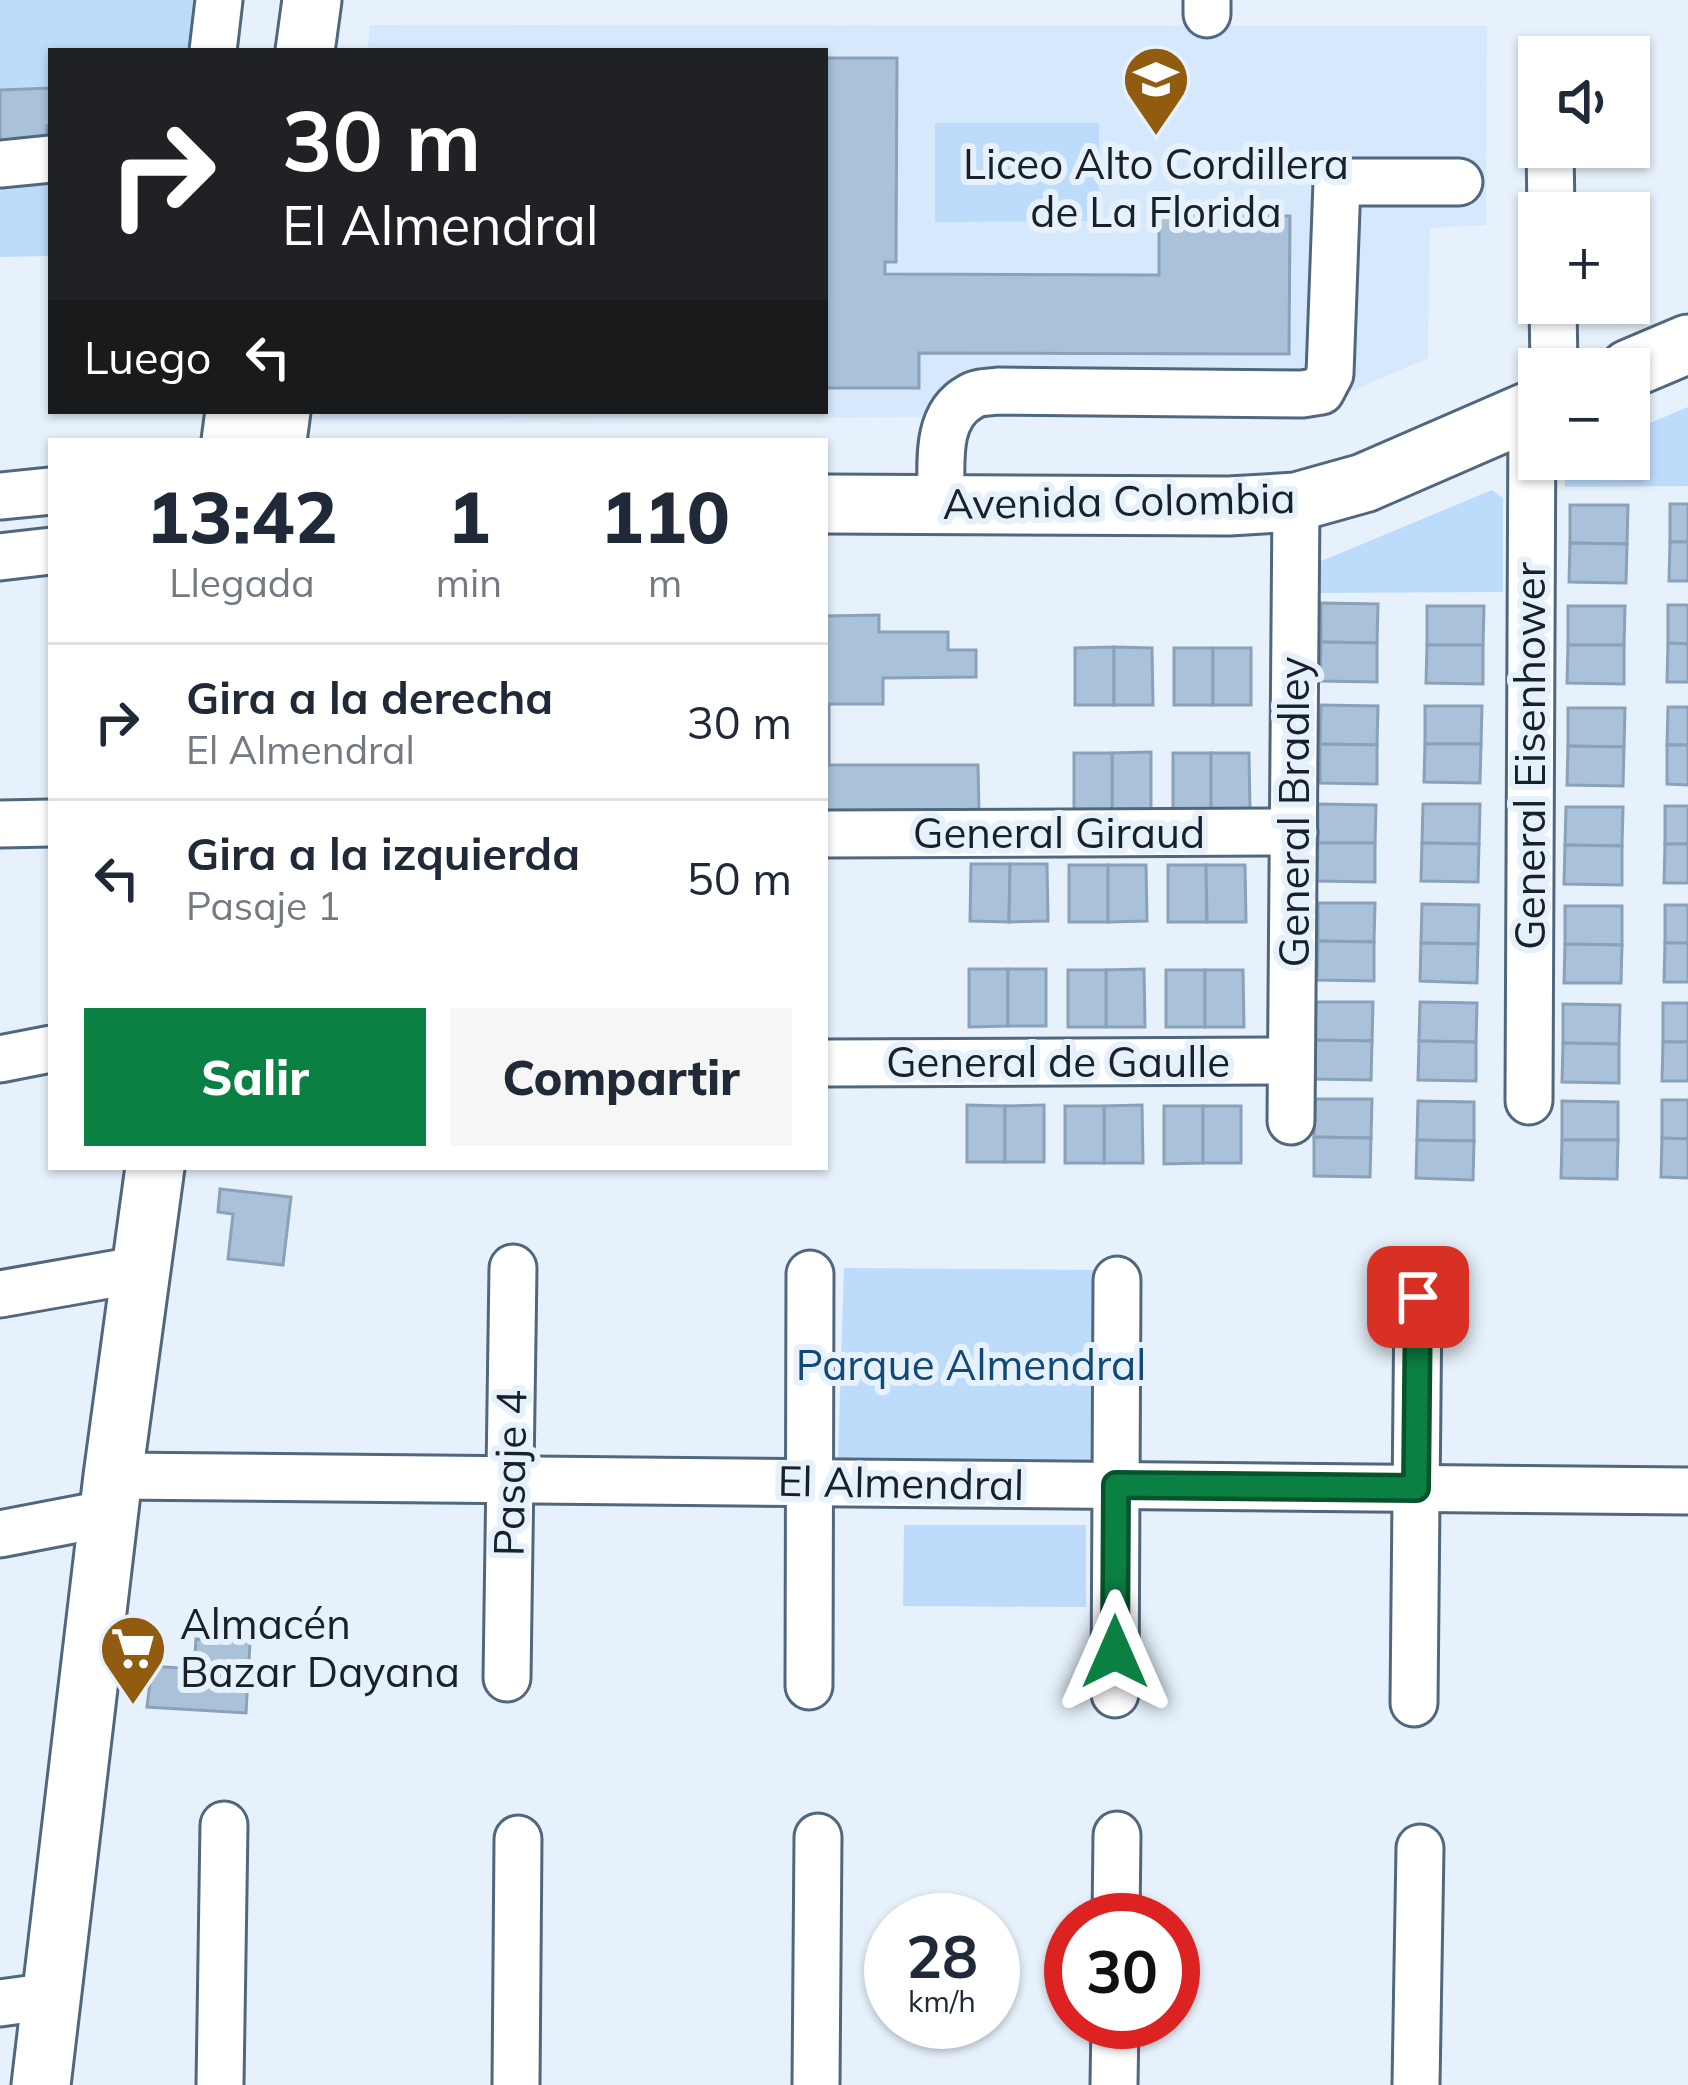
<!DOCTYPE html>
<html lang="es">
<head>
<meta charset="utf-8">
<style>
	:root { --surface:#fff; --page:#f6f6f7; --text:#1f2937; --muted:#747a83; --line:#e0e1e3; --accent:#0b8043 }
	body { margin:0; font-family:Mulish,sans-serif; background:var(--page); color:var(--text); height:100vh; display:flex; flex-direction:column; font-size:45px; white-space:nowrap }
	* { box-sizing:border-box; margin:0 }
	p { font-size:39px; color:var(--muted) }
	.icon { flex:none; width:66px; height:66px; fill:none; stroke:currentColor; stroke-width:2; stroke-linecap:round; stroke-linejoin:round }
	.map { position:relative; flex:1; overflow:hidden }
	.panel { position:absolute; left:48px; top:438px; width:780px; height:732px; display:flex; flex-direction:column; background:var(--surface); border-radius:0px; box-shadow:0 3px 9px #0004 }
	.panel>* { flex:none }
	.top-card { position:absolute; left:48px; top:48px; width:780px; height:366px; border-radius:0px; box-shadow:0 3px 9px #0004; background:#202124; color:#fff; overflow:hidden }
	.fabs { position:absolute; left:1518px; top:36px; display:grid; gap:24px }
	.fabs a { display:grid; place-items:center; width:132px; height:132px; border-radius:0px; background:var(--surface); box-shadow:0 3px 9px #0004; font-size:60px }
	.speed { position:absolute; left:864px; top:1893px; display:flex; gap:24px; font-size:60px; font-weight:700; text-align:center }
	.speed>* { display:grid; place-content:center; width:156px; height:156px; border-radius:50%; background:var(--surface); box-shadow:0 3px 9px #0004; line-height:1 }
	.speed small { font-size:30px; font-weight:400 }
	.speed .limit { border:18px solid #d22; background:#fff; color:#111 }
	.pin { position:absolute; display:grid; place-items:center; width:102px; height:102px; color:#fff; margin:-51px; border-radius:24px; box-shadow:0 6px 18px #0006 }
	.me { position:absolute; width:132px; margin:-66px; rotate:0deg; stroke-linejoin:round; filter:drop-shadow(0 0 9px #0008) }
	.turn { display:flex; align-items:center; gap:42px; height:252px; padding:0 36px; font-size:54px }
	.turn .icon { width:156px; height:156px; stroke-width:2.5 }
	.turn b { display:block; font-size:84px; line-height:102px }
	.then { display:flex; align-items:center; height:114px; padding:0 36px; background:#0003; gap:24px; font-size:45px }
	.eta { display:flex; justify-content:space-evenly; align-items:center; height:204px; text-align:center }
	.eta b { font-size:72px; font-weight:800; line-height:84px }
	.primary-button { display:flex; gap:24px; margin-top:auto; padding:24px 36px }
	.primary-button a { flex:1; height:138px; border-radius:0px; background:var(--accent); color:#fff; font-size:48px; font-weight:800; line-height:138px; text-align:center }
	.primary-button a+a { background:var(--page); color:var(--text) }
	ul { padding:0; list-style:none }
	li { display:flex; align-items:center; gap:36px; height:156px; padding:0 36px; border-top:3px solid var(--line) }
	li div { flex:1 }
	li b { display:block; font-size:45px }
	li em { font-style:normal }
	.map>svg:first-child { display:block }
</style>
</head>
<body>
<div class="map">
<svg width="1688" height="2085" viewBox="0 0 1688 2085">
	<rect width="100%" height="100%" fill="#e6f1fb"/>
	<polygon fill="#d6e9fc" points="370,25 1487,26 1486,225 1430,228 1428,358 1301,413 947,417 320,419 321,411 825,411 825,51 367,51"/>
	<g fill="#bddcfb">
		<polygon points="0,0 201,0 195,51 51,51 51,256 0,257"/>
		<polygon points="935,123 1099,123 1099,221 935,222"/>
		<polygon points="1688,407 1688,486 1565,487 1564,459 1629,459 1629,432"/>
		<polygon points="1492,490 1503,498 1503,592 1312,593 1312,565"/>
		<polygon points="844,1268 1104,1270 1098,1462 838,1459"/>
		<polygon points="904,1525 1086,1525 1086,1607 903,1606"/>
	</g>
	<g fill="#a9c2da" stroke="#89a1b9" stroke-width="3">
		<polygon points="825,58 897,58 896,262 885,262 885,274 1159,275 1159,215 1290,216 1289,354 919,353 919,388 825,388"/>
		<polygon points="51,88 51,125 47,126 47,147 0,149 0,90"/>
		<rect x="1670" y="504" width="18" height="38"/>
		<polygon points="1570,505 1628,505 1627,544 1570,543"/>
		<polygon points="1670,542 1688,542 1688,581 1669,581"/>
		<polygon points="1570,543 1627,544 1626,583 1569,582"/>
		<polygon points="1321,603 1378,604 1377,643 1321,642"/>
		<polygon points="1668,605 1688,605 1688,644 1668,643"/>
		<polygon points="1427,606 1484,606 1483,645 1427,645"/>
		<polygon points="1568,606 1625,606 1624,645 1568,645"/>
		<polygon points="879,615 879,632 948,632 948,650 976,650 976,677 883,678 883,704 829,704 829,765 978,765 979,811 825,812 825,616"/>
		<polygon points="1321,642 1377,643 1377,682 1320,681"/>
		<polygon points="1668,643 1688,644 1688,682 1667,682"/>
		<polygon points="1427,645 1483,645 1483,684 1426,683"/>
		<polygon points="1568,645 1624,645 1624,684 1567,683"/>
		<polygon points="1114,647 1114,705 1075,705 1075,648"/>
		<polygon points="1114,647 1152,648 1153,705 1114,705"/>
		<rect x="1174" y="648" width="39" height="57"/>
		<rect x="1213" y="648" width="38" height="57"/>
		<polygon points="1321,705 1378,706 1377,745 1320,744"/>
		<polygon points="1425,706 1482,706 1481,744 1425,744"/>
		<polygon points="1668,707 1688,707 1688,745 1667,745"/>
		<polygon points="1568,708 1625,708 1624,747 1568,746"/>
		<polygon points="1320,744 1377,745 1377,784 1320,783"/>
		<polygon points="1425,744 1481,744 1480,783 1424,782"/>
		<polygon points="1667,745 1688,745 1688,785 1667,784"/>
		<polygon points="1568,746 1624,747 1623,786 1567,785"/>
		<polygon points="1151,752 1151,810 1112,810 1112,753"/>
		<rect x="1074" y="753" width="38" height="57"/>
		<rect x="1173" y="753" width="38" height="57"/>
		<polygon points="1211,753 1249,753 1250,810 1211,810"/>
		<polygon points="1318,804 1376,805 1375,843 1318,843"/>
		<polygon points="1423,804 1480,804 1479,844 1422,843"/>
		<rect x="1665" y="806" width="23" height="38"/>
		<polygon points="1566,807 1623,807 1622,846 1565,845"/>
		<polygon points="1318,843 1375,843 1375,882 1317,881"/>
		<polygon points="1422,843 1479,844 1478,882 1421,881"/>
		<polygon points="1665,844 1688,844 1688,883 1664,883"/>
		<polygon points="1565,845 1622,846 1622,885 1564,884"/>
		<polygon points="971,864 1010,864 1009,922 970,921"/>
		<polygon points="1010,864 1047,864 1048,921 1009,922"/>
		<rect x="1069" y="865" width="39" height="57"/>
		<polygon points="1108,865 1146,865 1147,921 1108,922"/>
		<polygon points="1168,865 1206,865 1207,922 1168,922"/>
		<polygon points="1206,865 1245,865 1246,922 1207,922"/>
		<polygon points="1318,903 1375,903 1374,942 1318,941"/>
		<polygon points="1422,904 1479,905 1478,944 1421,943"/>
		<rect x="1665" y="905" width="23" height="38"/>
		<polygon points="1565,906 1622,906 1622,945 1565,944"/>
		<polygon points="1318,941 1374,942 1374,981 1317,980"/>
		<polygon points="1421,943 1478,944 1477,983 1420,981"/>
		<polygon points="1665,943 1688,943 1688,982 1664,982"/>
		<polygon points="1565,944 1622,945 1621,983 1564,983"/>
		<polygon points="969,969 1008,969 1008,1026 969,1027"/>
		<rect x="1008" y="969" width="38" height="57"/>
		<polygon points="1144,969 1145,1027 1106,1027 1106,970"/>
		<rect x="1068" y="970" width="38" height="57"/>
		<rect x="1166" y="970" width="39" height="57"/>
		<polygon points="1205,970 1243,970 1244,1027 1205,1027"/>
		<polygon points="1316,1002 1373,1002 1372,1041 1315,1040"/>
		<polygon points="1420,1002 1477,1003 1476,1042 1419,1041"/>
		<rect x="1663" y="1003" width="25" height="39"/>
		<polygon points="1563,1004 1620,1005 1619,1044 1563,1043"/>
		<polygon points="1315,1040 1372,1041 1371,1080 1315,1079"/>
		<polygon points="1419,1041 1476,1042 1476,1081 1418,1080"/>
		<polygon points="1663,1042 1688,1042 1688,1081 1662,1081"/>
		<polygon points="1563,1043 1619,1044 1619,1083 1562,1082"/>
		<polygon points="1315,1099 1372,1099 1371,1138 1314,1137"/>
		<polygon points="1662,1100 1688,1100 1688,1139 1662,1138"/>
		<polygon points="1418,1101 1474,1102 1474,1141 1417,1140"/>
		<polygon points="1562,1101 1618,1102 1618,1140 1562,1140"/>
		<polygon points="967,1105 1005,1106 1005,1162 967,1162"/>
		<polygon points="1044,1105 1044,1162 1005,1162 1005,1106"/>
		<polygon points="1142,1105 1143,1163 1104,1163 1104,1106"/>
		<rect x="1065" y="1106" width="39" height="57"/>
		<polygon points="1164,1106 1203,1106 1203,1163 1164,1164"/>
		<rect x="1203" y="1106" width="38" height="57"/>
		<polygon points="1314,1137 1371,1138 1370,1177 1314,1176"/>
		<polygon points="1662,1138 1688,1139 1688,1178 1661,1177"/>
		<polygon points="1417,1140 1474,1141 1473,1180 1416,1178"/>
		<polygon points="1562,1140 1618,1140 1617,1179 1561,1178"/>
		<polygon points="220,1189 291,1197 283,1265 228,1259 233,1214 218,1212"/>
		<polygon points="196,1639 250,1642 246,1713 147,1707 152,1666 194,1669"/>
	</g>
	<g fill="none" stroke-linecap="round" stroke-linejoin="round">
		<defs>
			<g id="minor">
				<polyline points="1207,0 1207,14"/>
				<polyline points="213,51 219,0"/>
				<polyline points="1550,147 1551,213"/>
				<polyline points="0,164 51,159"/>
				<polyline points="1553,303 1554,369"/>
				<polyline points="0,496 51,491"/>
				<path d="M 941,505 C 942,469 933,417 970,397 C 977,392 990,392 998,391 L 1302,394 L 1321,391 L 1330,374 L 1337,182 L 1459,182"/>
				<polyline points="0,557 51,551"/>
				<polyline points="0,824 51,823"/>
				<polyline points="825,834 1294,832"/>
				<polyline points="0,1059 51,1049"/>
				<polyline points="825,1063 1291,1061"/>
				<polyline points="1529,1101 1532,411"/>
				<polyline points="1291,1121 1296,502"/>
				<polyline points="0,1294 142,1269"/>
				<polyline points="113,1476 1688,1491"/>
				<polyline points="0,1534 109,1513"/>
				<polyline points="507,1678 513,1268"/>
				<polyline points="809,1686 810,1274"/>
				<polyline points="1115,1694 1117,1280"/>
				<polyline points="1414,1703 1418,1297"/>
				<polyline points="1116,1920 1117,1835"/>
				<polyline points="0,2003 51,1996"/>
				<polyline points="220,2085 224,1825"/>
				<polyline points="516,2085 518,1839"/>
				<polyline points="816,2085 818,1837"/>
				<polyline points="1114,2085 1115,2022"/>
				<polyline points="1416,2085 1420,1848"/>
			</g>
			<g id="major">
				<polyline points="305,51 312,0"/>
				<polyline points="1629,369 1688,344"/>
				<polyline points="231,441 235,411"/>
				<polyline points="277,441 281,411"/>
				<polyline points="825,504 1229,506 1296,502 1364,483 1539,407"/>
				<polyline points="41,2085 113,1476 155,1167"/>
			</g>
		</defs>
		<use href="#minor" stroke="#50677d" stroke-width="51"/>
		<use href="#major" stroke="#50677d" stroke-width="63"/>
		<use href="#minor" stroke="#fff" stroke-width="45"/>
		<use href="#major" stroke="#fff" stroke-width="57"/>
	</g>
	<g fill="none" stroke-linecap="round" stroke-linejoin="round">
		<defs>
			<polyline id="route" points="1115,1652 1116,1485 1416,1488 1418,1297"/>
		</defs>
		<use href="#route" stroke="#07532c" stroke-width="30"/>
		<use href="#route" stroke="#0b8043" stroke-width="21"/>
	</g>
	<defs>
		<symbol id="school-pin" viewBox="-11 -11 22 30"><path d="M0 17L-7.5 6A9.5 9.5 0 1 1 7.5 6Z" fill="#915b10" stroke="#e6f1fb"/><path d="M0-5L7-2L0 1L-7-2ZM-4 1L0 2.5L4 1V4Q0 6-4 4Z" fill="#fff"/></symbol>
		<symbol id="supermarket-pin" viewBox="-11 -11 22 30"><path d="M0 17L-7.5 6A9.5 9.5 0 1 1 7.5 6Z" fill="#915b10" stroke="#e6f1fb"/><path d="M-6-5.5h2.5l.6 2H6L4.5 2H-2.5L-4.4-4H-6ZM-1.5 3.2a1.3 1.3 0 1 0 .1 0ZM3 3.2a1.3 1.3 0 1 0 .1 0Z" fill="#fff"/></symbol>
	</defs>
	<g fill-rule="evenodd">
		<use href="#school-pin" x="1118" y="41" width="76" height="104"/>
		<use href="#supermarket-pin" x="95" y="1610" width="76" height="104"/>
	</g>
	<g text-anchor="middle" stroke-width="12" stroke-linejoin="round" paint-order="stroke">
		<g font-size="42" fill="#18212a" stroke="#e6f1fb">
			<text x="1156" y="179">Liceo Alto Cordillera<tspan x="1156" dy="48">de La Florida</tspan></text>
			<text x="180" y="1639" text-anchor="start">Almacén<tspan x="180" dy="48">Bazar Dayana</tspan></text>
		</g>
		<g font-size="42" fill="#18212a" stroke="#e6f1fb">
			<text transform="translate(1119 501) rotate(-1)" y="15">Avenida Colombia</text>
			<text transform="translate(1530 756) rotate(-90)" y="15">General Eisenhower</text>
			<text transform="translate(1294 812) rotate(-90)" y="15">General Bradley</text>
			<text x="1059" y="848">General Giraud</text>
			<text x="1058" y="1077">General de Gaulle</text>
			<text transform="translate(510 1473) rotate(-89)" y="15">Pasaje 4</text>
			<text transform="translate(901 1483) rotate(1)" y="15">El Almendral</text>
		</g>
		<g font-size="42" fill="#0f4977" stroke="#e6f1fb">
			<text x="971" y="1380">Parque Almendral</text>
		</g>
	</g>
</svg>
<div class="fabs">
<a><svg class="icon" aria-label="sound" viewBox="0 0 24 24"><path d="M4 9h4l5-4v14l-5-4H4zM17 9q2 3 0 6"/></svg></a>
<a>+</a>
<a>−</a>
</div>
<div class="speed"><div>28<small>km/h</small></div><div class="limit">30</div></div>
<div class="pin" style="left:1418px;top:1297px;background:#d93025"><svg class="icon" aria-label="arrive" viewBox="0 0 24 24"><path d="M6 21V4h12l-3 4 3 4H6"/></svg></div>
<svg class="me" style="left:1115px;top:1652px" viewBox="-20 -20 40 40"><path d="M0-17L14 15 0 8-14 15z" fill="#0b8043" stroke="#fff" stroke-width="4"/></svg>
<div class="top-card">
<div class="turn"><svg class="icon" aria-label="right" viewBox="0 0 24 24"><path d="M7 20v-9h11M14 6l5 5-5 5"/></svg><div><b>30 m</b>El Almendral</div></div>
<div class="then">Luego<svg class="icon" aria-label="left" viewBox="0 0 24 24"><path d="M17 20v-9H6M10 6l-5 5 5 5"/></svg></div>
</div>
<section class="panel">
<div class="eta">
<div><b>13:42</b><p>Llegada</p></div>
<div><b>1</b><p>min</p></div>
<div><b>110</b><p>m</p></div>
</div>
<ul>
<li><svg class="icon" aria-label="right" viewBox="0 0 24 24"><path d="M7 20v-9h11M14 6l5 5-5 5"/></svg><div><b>Gira a la derecha</b><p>El Almendral</p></div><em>30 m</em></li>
<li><svg class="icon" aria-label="left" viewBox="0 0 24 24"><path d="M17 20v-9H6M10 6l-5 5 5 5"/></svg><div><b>Gira a la izquierda</b><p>Pasaje 1</p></div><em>50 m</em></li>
</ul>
<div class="primary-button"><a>Salir</a><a>Compartir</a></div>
</section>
</div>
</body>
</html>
